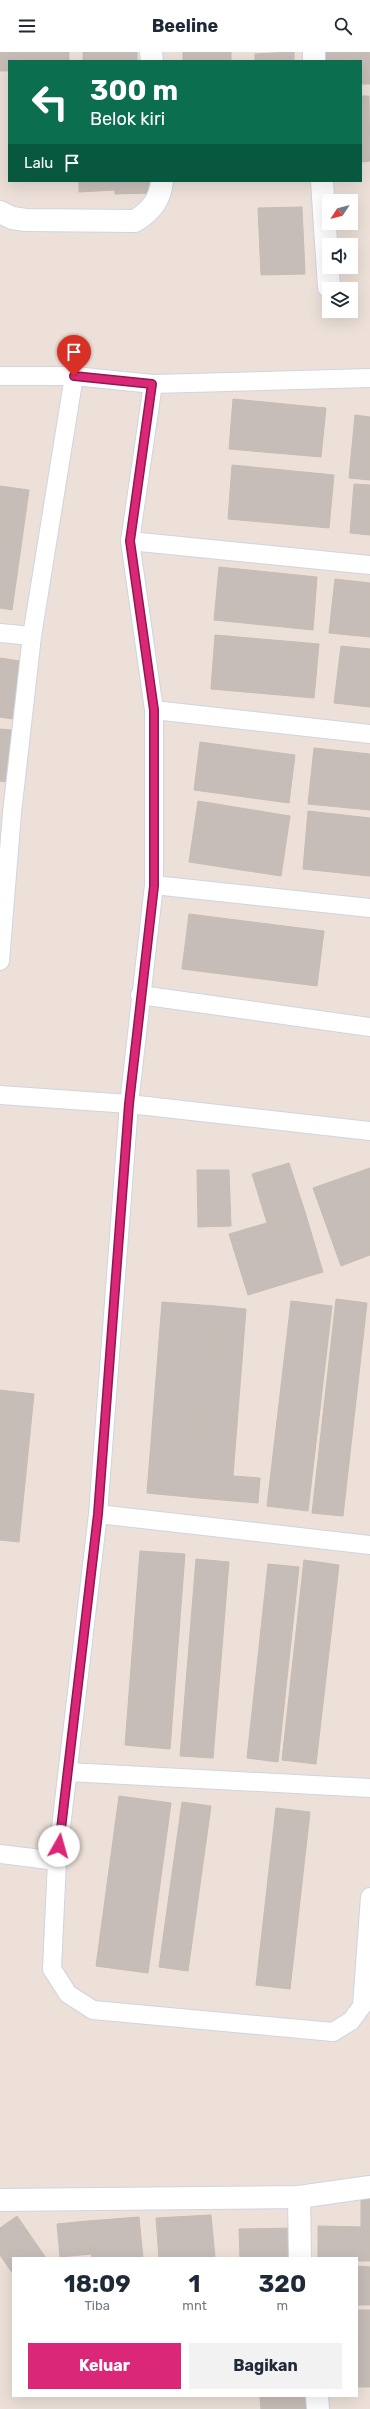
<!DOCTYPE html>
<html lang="id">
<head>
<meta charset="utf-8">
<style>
	:root { --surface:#fff; --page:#f2f2f3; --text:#1f2937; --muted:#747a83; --accent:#db2777 }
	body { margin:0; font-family:Rubik,sans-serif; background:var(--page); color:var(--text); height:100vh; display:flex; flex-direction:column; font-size:15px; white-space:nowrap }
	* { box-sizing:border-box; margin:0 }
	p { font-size:13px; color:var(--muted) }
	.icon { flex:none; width:22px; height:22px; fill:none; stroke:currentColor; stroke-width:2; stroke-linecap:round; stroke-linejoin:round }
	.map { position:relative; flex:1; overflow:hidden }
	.panel { position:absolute; left:12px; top:2205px; width:346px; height:140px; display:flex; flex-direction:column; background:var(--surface); border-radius:0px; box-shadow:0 4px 16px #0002 }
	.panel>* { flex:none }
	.guide { position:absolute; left:8px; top:8px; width:354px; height:122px; border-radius:0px; box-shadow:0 4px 16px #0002; background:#0b6e4f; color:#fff; overflow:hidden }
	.needle { width:26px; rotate:234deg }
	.fabs { position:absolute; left:322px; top:142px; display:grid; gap:8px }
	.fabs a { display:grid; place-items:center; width:36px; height:36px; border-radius:0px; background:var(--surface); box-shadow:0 4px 16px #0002; font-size:20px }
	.pin { position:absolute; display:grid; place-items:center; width:34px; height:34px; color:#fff; margin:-41px -17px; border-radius:50% 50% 50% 0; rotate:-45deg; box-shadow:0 0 4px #0007 }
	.pin .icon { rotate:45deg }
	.me { position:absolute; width:44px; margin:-22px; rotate:7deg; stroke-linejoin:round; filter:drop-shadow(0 0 3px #0008) }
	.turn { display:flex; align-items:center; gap:14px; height:84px; padding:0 16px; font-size:18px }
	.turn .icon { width:52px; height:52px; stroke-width:2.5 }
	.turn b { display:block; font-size:28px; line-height:34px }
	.then { display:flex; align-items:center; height:38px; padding:0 16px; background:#0003; gap:8px; font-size:15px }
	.eta { display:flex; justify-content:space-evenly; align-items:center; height:68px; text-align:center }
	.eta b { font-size:24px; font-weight:700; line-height:28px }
	.primary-button { display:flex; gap:8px; margin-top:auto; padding:8px 16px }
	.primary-button a { flex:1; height:46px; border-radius:0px; background:var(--accent); color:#fff; font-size:16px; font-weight:700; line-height:46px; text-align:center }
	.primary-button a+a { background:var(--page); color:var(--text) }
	header { display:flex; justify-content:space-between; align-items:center; height:52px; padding:0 16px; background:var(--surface); font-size:18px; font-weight:700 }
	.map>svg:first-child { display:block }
</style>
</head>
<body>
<header><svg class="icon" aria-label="menu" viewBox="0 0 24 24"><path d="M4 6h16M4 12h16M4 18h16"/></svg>Beeline<svg class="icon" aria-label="search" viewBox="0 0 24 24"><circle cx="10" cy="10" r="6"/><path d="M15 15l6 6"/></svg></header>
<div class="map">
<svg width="370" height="2357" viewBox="0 0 370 2357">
	<rect width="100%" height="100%" fill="#ece0d8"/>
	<g fill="#c7bdb8" stroke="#c7bcb2">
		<polygon points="0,0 69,0 69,9 9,9 9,19 0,19"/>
		<rect x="83" y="0" width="54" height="9"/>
		<rect x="183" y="0" width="48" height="9"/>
		<polygon points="294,0 294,9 255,9 255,2"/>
		<polygon points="321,0 370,0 370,32 361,32 361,9 321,9"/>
		<polygon points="361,44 369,44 370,109 361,110"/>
		<polygon points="79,129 151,129 151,141 115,142 115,138 79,140"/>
		<polygon points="302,155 305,222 261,223 258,156"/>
		<polygon points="233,347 326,356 321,405 229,397"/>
		<polygon points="355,363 370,365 370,428 349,426"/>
		<polygon points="232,413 334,423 329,476 228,467"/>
		<polygon points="354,432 370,433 370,483 350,481"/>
		<polygon points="0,434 29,438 19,509 0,506"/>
		<polygon points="0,506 19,509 12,558 0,556"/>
		<polygon points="219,515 317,525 313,578 214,568"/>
		<polygon points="335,527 370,531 370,585 329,581"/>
		<polygon points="215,583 319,592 314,646 211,637"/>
		<polygon points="341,594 370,597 370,655 334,651"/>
		<polygon points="0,606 20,609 12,667 0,665"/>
		<polygon points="0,677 12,678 7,730 0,729"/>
		<polygon points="200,690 295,703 289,751 194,738"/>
		<polygon points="314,696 370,702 370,758 308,752"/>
		<polygon points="198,749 290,764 281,824 189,810"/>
		<polygon points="308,759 370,766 370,824 303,817"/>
		<polygon points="189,862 324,879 317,934 182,917"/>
		<polygon points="289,1111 305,1160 267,1171 252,1122"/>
		<polygon points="370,1116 370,1203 341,1214 313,1136"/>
		<polygon points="197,1118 229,1118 231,1174 198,1175"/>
		<polygon points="305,1160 323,1220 248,1243 229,1182"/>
		<polygon points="336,1247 367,1251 343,1464 312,1461"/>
		<polygon points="291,1249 332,1254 308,1459 267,1454"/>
		<polygon points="162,1250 215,1254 199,1446 147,1441"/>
		<polygon points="215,1254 246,1257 233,1424 260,1426 258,1451 199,1446"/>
		<polygon points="0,1338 34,1342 19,1490 0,1488"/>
		<polygon points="140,1499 185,1502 170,1697 125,1693"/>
		<polygon points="196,1507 229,1510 213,1706 180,1704"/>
		<polygon points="304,1508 339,1513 316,1712 282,1708"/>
		<polygon points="268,1512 299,1515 278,1710 247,1706"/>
		<polygon points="119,1744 171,1751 148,1921 96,1914"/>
		<polygon points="182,1750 211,1754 188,1919 159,1915"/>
		<polygon points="276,1756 310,1760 290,1937 256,1933"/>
		<polygon points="361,2147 370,2147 370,2209 357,2209 357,2206 318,2206 318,2174 361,2175"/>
		<polygon points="211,2163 215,2206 159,2206 156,2166"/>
		<polygon points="17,2164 46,2206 13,2206 13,2222 0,2203 0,2176"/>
		<polygon points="139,2165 143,2206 92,2206 88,2169"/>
		<polygon points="88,2169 91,2202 60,2205 57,2172"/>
		<polygon points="296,2176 296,2206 240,2206 239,2177"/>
		<polygon points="357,2214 370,2215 370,2253 357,2253"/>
		<rect x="357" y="2258" width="13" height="32"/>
		<rect x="357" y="2290" width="13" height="45"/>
		<polygon points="260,2344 308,2344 309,2357 261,2357"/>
	</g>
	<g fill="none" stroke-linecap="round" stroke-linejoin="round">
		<defs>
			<g id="service">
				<polyline points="0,324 74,324 153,332 370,326"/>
				<polyline points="153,332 130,489 154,658 154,833 129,1052 98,1462 57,1809 52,1917 68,1942 93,1958 333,1980 351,1969 362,1954 370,1845"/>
				<polyline points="130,489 370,513"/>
				<polyline points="0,581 32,584"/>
				<polyline points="154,658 370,682"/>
				<polyline points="154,833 370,856"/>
				<polyline points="0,909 12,761 32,584 74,324"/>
				<polyline points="140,943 370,975"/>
				<polyline points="0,1043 129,1052 370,1079"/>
				<polyline points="98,1462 370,1493"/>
				<polyline points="68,1720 370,1736"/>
				<polyline points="0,1802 57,1809"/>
			</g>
			<g id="minor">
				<polyline points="151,0 152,9"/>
				<polyline points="314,0 314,9"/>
				<polyline points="322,129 329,235"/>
				<path d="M 0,160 L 12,166 L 26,168 L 135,169 C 151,159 160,148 162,129"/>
				<polyline points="299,2145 300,2206"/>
				<polyline points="0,2148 299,2145 370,2135"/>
				<polyline points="317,2344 318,2357"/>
			</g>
		</defs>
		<use href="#service" stroke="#cdd5e2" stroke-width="20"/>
		<use href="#minor" stroke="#cdd5e2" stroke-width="24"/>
		<use href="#service" stroke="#fff" stroke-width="18"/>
		<use href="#minor" stroke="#fff" stroke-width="22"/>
	</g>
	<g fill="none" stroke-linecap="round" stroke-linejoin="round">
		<defs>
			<polyline id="route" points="59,1794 98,1462 129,1052 154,834 154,658 130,489 152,332 74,324"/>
		</defs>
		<use href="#route" stroke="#8e194d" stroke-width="10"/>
		<use href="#route" stroke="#db2777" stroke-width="7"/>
	</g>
</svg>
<div class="fabs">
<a><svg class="needle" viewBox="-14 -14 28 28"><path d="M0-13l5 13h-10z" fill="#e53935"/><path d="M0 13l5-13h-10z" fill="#747a83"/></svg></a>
<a><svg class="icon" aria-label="sound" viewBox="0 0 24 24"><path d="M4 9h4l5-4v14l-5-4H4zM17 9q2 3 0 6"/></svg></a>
<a><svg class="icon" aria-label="layers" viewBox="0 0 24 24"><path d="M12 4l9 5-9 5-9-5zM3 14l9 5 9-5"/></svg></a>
</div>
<div class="pin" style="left:74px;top:324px;background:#d93025"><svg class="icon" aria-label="arrive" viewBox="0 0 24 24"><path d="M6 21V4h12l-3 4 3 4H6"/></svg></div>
<svg class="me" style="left:59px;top:1794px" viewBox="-20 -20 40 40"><circle r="19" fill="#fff"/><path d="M0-13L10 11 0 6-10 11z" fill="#db2777"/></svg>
<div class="guide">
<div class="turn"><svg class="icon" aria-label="left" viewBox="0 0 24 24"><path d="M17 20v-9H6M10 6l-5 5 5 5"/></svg><div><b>300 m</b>Belok kiri</div></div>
<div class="then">Lalu<svg class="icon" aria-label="arrive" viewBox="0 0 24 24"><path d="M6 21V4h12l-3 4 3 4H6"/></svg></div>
</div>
<section class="panel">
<div class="eta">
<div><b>18:09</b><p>Tiba</p></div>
<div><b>1</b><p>mnt</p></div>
<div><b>320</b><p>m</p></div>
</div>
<div class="primary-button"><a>Keluar</a><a>Bagikan</a></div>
</section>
</div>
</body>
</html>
